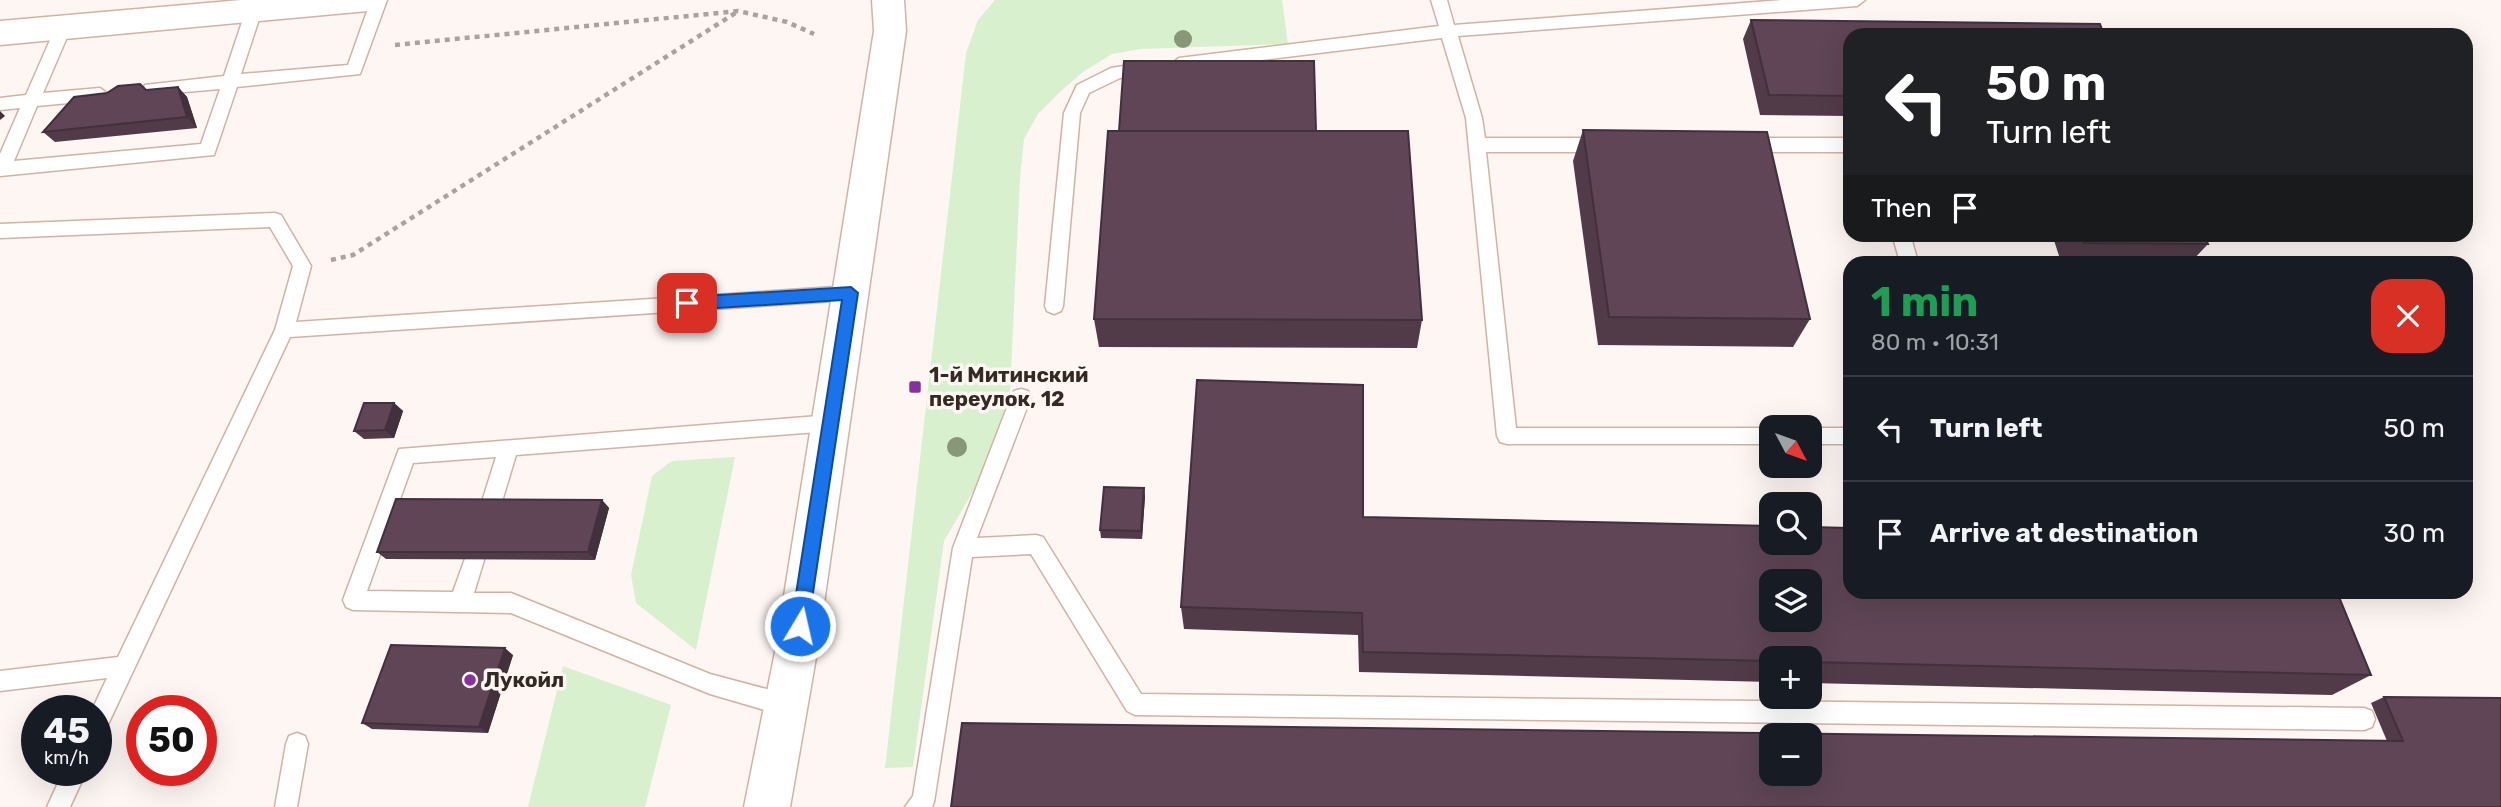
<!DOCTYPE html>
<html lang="en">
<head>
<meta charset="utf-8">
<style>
	:root { --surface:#171b24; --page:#20242c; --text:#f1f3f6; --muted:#9ea1a6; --line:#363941 }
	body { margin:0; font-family:Rubik,sans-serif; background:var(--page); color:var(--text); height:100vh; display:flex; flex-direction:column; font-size:26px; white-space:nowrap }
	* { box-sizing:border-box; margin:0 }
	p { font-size:23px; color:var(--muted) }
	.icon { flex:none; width:38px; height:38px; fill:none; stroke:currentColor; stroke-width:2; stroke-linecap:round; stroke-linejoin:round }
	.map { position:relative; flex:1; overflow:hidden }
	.sheet { position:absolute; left:1843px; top:256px; width:630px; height:343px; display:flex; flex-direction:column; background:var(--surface); border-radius:21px; box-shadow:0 7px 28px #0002 }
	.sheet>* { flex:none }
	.banner { position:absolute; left:1843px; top:28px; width:630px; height:214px; border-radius:21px; box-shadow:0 7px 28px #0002; background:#202124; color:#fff; overflow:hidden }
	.needle { width:46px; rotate:131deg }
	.buttons { position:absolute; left:1759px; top:415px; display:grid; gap:14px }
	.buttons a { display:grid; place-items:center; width:63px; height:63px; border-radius:14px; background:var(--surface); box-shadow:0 7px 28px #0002; font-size:35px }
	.speed { position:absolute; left:21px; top:695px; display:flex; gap:14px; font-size:35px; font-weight:700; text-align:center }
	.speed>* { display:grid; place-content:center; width:91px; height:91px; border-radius:50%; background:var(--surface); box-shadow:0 7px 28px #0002; line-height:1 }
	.speed small { font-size:18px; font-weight:400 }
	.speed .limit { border:10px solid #d22; background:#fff; color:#111 }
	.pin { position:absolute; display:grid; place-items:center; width:60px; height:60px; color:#fff; margin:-30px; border-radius:14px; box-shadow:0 4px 10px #0006 }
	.me { position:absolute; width:77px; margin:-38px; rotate:9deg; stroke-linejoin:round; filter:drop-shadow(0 0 5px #0008) }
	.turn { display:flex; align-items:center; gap:24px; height:147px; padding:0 28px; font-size:32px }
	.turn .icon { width:91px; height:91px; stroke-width:2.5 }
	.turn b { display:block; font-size:49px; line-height:60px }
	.then { display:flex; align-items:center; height:66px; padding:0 28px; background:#0003; gap:14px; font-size:26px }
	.round { display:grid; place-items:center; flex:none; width:74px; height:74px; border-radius:21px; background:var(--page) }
	.head { display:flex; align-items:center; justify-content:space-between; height:119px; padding:0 28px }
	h1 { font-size:42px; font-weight:700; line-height:52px; color:#1e9e55 }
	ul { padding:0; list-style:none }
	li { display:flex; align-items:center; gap:21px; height:105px; padding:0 28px; border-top:2px solid var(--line) }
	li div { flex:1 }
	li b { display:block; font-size:26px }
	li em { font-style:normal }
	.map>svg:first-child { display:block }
</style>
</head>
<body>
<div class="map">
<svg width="2501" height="807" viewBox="0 0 2501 807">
	<rect width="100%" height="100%" fill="#fdf6f3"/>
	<g fill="#d9f0cf">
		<polygon points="995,0 1282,0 1288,44 1141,49 1112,54 1083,72 1061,91 1038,114 1024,139 1020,178 1010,393 981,478 944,541 913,767 885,768 966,53 978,20"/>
		<polygon points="735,457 696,650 636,603 631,575 652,476 672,461"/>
		<polygon points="563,666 671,705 645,807 528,807"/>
	</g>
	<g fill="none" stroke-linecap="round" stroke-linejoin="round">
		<defs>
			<g id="service">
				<polygon points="371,0 387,0 360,74 237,87 214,155 0,176 0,154 20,108 0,110 0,98 26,95 57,24 63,22 71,28 43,93 100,88 108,94 100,100 37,106 14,161 201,144 220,89 151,95 143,89 145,85 224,76 246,10 254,4 262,10 241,74 348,65"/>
				<polygon points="1431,0 1447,0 1454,25 1782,0 1865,0 1857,6 1458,36 1482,118 1485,138 1604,138 1610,140 1613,145 1610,150 1604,152 1486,152 1516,428 1771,428 1771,444 1507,444 1500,442 1497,436 1466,118 1442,38 1179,70 1171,64 1179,58 1439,26"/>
				<polygon points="1149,62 1157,68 1155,72 1120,78 1089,93 1080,113 1063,306 1061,311 1054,314 1047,311 1045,306 1064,113 1077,85 1111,68"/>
				<polygon points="1746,138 1850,138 1850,152 1746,152 1740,150 1737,145 1740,140"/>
				<polygon points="275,213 281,215 311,266 296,322 851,286 857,288 860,293 857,298 851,300 290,337 104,733 96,736 96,710 92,710 107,678 0,691 0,671 118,657 275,330 293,266 270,227 0,238 0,224"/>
				<polygon points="1892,234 1910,234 1918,262 1900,262"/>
				<polygon points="1021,389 1028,391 1031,397 977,538 1036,535 1043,537 1141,694 2364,708 2372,711 2375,719 2372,727 2364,730 1135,715 1127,711 1031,554 972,557 934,802 932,807 905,807 913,796 953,548 1011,397 1014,391"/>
				<polygon points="831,415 838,417 841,423 838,429 831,431 516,455 500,508 497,514 490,517 483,514 480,508 496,457 413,463 367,591 453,592 467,553 474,551 481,553 484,560 474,593 511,593 710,674 785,694 793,698 796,705 793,712 785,716 710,694 511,613 353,610 346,607 343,600 399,449"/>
				<rect x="1810" y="428" width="40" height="16"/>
				<polygon points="297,733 305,736 308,744 297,807 275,807 286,744 289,736"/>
				<polygon points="64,770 87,770 70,807 47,807"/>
			</g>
			<polygon id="secondary" points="872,0 904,0 906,31 817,652 790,807 744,807 775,652 874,31"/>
			<polygon id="primary" points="241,0 384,0 379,8 368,11 0,45 0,21"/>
		</defs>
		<use href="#service" stroke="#d2b2a4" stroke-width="3"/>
		<use href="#secondary" stroke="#d2b2a4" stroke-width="3"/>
		<use href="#primary" stroke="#d2b2a4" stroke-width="3"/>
		<g stroke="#aba29d" stroke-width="4.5" stroke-dasharray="5 5" stroke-linecap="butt">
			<polyline points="395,45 738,11 787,22 814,34"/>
			<polyline points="331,260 353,255 737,12"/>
		</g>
		<use href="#service" fill="#fff" fill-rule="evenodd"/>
		<use href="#secondary" fill="#fff" fill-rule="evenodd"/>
		<use href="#primary" fill="#fff" fill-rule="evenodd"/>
	</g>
	<g fill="#889778">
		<circle cx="1183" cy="39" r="9"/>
		<circle cx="957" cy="447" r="10"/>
	</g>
	<g fill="#523b49">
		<polygon points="1751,20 1850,35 1850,116 1760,115 1743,39"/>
		<polygon points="178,87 187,97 197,128 55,142 43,132 107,93"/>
		<polygon points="1583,130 1810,319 1793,347 1598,345 1573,161"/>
		<polygon points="1316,131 1422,320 1417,348 1099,347 1094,319"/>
		<polygon points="2052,234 2204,234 2208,244 2191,262 2061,262"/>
		<polygon points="394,403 403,411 394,438 364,439 354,431"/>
		<polygon points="1145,496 1142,539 1101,538 1100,530"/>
		<polygon points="602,500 609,508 595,560 386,559 377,552"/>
		<polygon points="1363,517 2371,675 2332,695 1810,683 1810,658 1771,658 1771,682 1359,672 1358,635 1184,629 1181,607"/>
		<polygon points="513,655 488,733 372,729 362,723"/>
		<polygon points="2384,697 2501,807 2387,741 2371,703"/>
	</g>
	<g fill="#42303c">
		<polygon points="178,87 187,97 197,128 187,117"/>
		<polygon points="0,111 5,116 0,120"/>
		<polygon points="394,403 403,411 394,438 385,430"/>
		<polygon points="1144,488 1145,496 1142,539 1141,531"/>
		<polygon points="602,500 609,508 595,560 588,552"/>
		<polygon points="505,648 513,655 488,733 479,727"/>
	</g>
	<g fill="#5f4555" stroke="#42303c" stroke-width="2" fill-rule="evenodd">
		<polygon points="1751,20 2100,24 2104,35 1850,35 1850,96 1769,95"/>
		<polygon points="1124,61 1314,61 1316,131 1119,131"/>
		<polygon points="140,84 146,90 178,87 187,117 43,132 74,97 107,93 118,86"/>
		<polygon points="1583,130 1767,132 1810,319 1609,317"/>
		<polygon points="1108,131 1408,131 1422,320 1094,319"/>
		<polygon points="2081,234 2204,234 2208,244 2084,243"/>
		<path d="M 1197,380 L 1363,385 L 1363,517 L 1771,526 L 1771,542 L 1810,542 L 1810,527 L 1850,528 L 1850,592 L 2337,592 L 2371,675 L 1810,662 L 1810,658 L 1771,658 L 1771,661 L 1363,652 L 1362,613 L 1181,607 ZM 1771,581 L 1810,581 L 1810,620 L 1771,620 Z"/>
		<polygon points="364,403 394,403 385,430 354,431"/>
		<polygon points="1104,487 1144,488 1141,531 1100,530"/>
		<polygon points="396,499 602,500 588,552 377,552"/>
		<polygon points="391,645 505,648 479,727 362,723"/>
		<path d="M 2384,697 L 2501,698 L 2501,807 L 951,807 L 962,723 L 2403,741 ZM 1771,735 L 1810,735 L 1810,774 L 1771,774 Z"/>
	</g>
	<polygon fill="#1a73e8" stroke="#114b97" stroke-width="2" points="851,287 858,293 808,626 806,632 800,635 794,632 791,626 842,300 687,310 679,303 687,297"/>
	<g fill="#86319e" stroke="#fdf6f3" stroke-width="2.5">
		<rect x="908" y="380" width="14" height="14" rx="3.5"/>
		<circle cx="470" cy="680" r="7"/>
	</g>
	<g text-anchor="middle" stroke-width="7" stroke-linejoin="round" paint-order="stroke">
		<g font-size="21" font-weight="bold" fill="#352923" stroke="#fdf6f3" text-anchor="start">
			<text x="929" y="382">1-й Митинский<tspan x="929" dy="24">переулок, 12</tspan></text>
			<text x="484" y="687">Лукойл</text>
		</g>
	</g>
</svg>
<div class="buttons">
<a><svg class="needle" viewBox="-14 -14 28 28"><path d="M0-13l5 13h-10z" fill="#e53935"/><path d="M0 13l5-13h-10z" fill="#9ea1a6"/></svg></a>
<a><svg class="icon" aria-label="search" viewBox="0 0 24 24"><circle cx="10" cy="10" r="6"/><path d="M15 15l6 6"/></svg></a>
<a><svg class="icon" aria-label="layers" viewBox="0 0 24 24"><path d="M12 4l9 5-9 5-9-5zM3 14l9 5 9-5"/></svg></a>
<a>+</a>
<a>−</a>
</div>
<div class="speed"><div>45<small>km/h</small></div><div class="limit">50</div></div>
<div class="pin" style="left:687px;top:303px;background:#d93025"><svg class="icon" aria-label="arrive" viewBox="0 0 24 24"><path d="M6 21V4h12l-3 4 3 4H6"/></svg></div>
<svg class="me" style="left:800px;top:626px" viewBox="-20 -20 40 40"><circle r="17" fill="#1a73e8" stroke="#fff" stroke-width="3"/><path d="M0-11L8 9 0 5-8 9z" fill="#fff"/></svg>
<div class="banner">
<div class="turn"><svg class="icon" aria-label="left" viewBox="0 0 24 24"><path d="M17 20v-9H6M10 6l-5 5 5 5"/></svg><div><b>50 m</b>Turn left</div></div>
<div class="then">Then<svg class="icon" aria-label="arrive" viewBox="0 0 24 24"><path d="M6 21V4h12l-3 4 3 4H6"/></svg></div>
</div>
<section class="sheet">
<div class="head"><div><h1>1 min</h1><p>80 m · 10:31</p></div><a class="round" style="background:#d93025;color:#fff"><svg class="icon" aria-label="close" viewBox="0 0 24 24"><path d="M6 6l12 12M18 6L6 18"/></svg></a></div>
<ul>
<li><svg class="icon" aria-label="left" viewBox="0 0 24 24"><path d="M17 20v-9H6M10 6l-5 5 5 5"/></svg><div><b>Turn left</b></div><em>50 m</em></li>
<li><svg class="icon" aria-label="arrive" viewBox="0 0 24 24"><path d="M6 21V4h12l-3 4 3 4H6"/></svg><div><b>Arrive at destination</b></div><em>30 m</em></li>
</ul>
</section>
</div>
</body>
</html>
